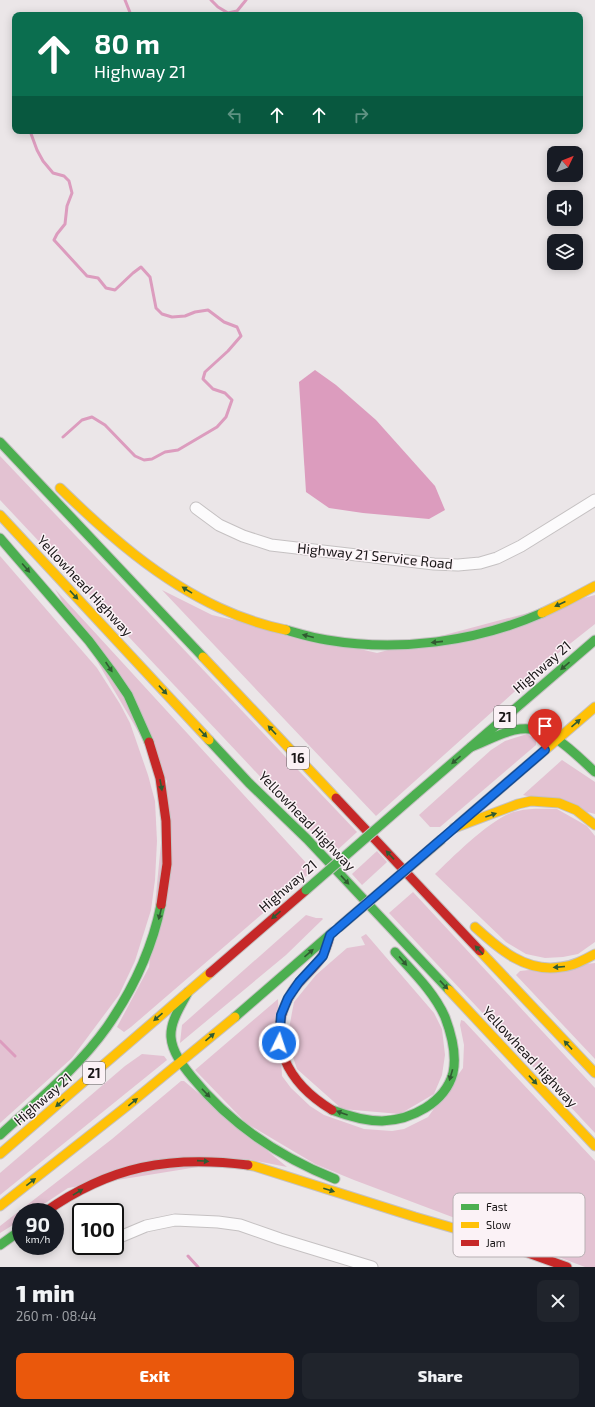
<!DOCTYPE html>
<html lang="en">
<head>
<meta charset="utf-8">
<style>
	:root { --surface:#171b24; --page:#20242c; --text:#f1f3f6; --muted:#9ea1a6; --accent:#ea580c }
	body { margin:0; font-family:"Exo 2",sans-serif; background:var(--page); color:var(--text); height:100vh; display:flex; flex-direction:column; font-size:15px; white-space:nowrap }
	* { box-sizing:border-box; margin:0 }
	p { font-size:13px; color:var(--muted) }
	.icon { flex:none; width:22px; height:22px; fill:none; stroke:currentColor; stroke-width:2; stroke-linecap:round; stroke-linejoin:round }
	.map { position:relative; height:1267px; overflow:hidden }
	.drawer { display:flex; flex-direction:column; background:var(--surface); flex:1 }
	.drawer>* { flex:none }
	.top-card { position:absolute; left:12px; top:12px; width:571px; height:122px; border-radius:8px; box-shadow:0 2px 10px #0003; background:#0b6e4f; color:#fff; overflow:hidden }
	.needle { width:26px; rotate:47deg }
	.tools { position:absolute; left:547px; top:146px; display:grid; gap:8px }
	.tools a { display:grid; place-items:center; width:36px; height:36px; border-radius:8px; background:var(--surface); box-shadow:0 2px 10px #0003; font-size:20px }
	.speed { position:absolute; left:12px; top:1203px; display:flex; gap:8px; font-size:20px; font-weight:700; text-align:center }
	.speed>* { display:grid; place-content:center; width:52px; height:52px; border-radius:50%; background:var(--surface); box-shadow:0 2px 10px #0003; line-height:1 }
	.speed small { font-size:10px; font-weight:400 }
	.speed .limit { border:2px solid #111; border-radius:6px; background:#fff; color:#111 }
	.pin { position:absolute; display:grid; place-items:center; width:34px; height:34px; color:#fff; margin:-41px -17px; border-radius:50% 50% 50% 0; rotate:-45deg; box-shadow:0 0 4px #0007 }
	.pin .icon { rotate:45deg }
	.me { position:absolute; width:44px; margin:-22px; rotate:4deg; stroke-linejoin:round; filter:drop-shadow(0 0 3px #0008) }
	.turn { display:flex; align-items:center; gap:14px; height:84px; padding:0 16px; font-size:18px }
	.turn .icon { width:52px; height:52px; stroke-width:2.5 }
	.turn b { display:block; font-size:28px; line-height:34px }
	.lanes { display:flex; align-items:center; height:38px; padding:0 16px; background:#0003; justify-content:center; gap:20px; direction:ltr }
	.lanes .off { opacity:.35 }
	.round { display:grid; place-items:center; flex:none; width:42px; height:42px; border-radius:8px; background:var(--page) }
	.overview { display:flex; align-items:center; justify-content:space-between; height:68px; padding:0 16px }
	h1 { font-size:24px; font-weight:800; line-height:30px }
	.primary-button { display:flex; gap:8px; margin-top:auto; padding:8px 16px }
	.primary-button a { flex:1; height:46px; border-radius:8px; background:var(--accent); color:#fff; font-size:16px; font-weight:800; line-height:46px; text-align:center }
	.primary-button a+a { background:var(--page); color:var(--text) }
	.map>svg:first-child { display:block }
</style>
</head>
<body>
<div class="map">
<svg width="595" height="1267" viewBox="0 0 595 1267">
	<rect width="100%" height="100%" fill="#ebe6e8"/>
	<g fill="#e3c2d2">
		<polygon points="0,456 357,832 333,854 0,500"/>
		<polygon points="0,556 97,668 120,704 130,723 148,775 155,801 157,841 155,880 151,910 135,961 119,995 72,1058 0,1123"/>
		<polygon points="55,589 309,866 311,872 131,1027 124,1032 117,1027 149,967 167,781"/>
		<polygon points="162,590 212,615 377,653 595,595 595,624 552,658 376,816"/>
		<polygon points="527,734 536,740 536,745 440,827 430,827 419,815 491,750 505,741"/>
		<polygon points="562,760 595,782 595,814 523,795"/>
		<path d="M 557,809 L 587,826 L 595,836 L 595,942 L 578,954 L 563,957 L 545,958 L 526,954 L 506,942 L 435,874 C 453,857 495,814 518,811 C 530,808 544,809 557,809 Z"/>
		<polygon points="377,851 387,862 362,885 352,874"/>
		<polygon points="413,892 595,1088 595,1133 389,913"/>
		<polygon points="306,915 316,918 322,918 323,919 286,955 180,1043 182,1025"/>
		<polygon points="366,934 434,1013 442,1029 445,1055 442,1075 434,1094 400,1114 342,1109 297,1069 287,1039 294,1002 316,975 347,948 365,945 361,937"/>
		<polygon points="595,963 595,1059 516,975 520,971"/>
		<polygon points="278,999 282,1076 291,1088 310,1106 324,1115 364,1129 392,1131 404,1129 428,1117 463,1068 464,1045 460,1025 461,1020 464,1021 595,1161 595,1267 585,1267 354,1180 315,1164 246,1123 195,1070"/>
		<polygon points="142,1054 164,1056 167,1060 0,1195 0,1173 125,1066"/>
		<polygon points="181,1081 184,1081 287,1167 247,1159 68,1188 32,1212 21,1212 21,1220 0,1233 0,1226 112,1139"/>
	</g>
	<polygon fill="#dc9cbe" points="315,370 336,385 376,420 435,486 445,510 429,519 363,513 329,508 306,492 299,382"/>
	<g fill="none" stroke-linecap="round" stroke-linejoin="round">
		<g stroke="#dc9cbe" stroke-width="3">
			<polyline points="125,0 131,15"/>
			<polyline points="211,0 218,7 228,13 237,11 246,0"/>
			<polyline points="30,131 37,150 43,161 53,173 64,176 69,181 72,193 67,206 65,224 57,234 54,240 87,276 98,278 106,288 115,290 133,273 141,267 150,277 156,308 162,314 172,317 185,316 195,312 208,310 224,322 237,327 241,336 228,351 205,372 203,379 213,389 225,393 232,400 226,417 217,427 178,450 165,452 152,459 144,460 135,456 105,425 92,417 82,420 63,437"/>
			<polyline points="0,1041 15,1056"/>
			<polyline points="188,1256 198,1267"/>
		</g>
		<defs>
			<g id="street">
				<polyline points="196,508 219,525 243,536 271,545 434,564 458,565 480,563 497,558 521,546 595,500"/>
				<polyline points="115,1239 146,1226 175,1220 218,1222 240,1225 280,1239 372,1267"/>
			</g>
			<g id="fast">
				<polyline points="0,442 203,657"/>
				<polyline points="0,538 89,641 113,673 128,695 149,742"/>
				<path d="M 286,630 C 300,634 313,638 327,640 C 398,652 476,642 542,613"/>
				<polyline points="209,740 249,783 307,839 449,990"/>
				<path d="M 471,747 C 487,741 503,731 520,729 C 550,725 575,754 595,772"/>
				<polyline points="415,795 595,640"/>
				<path d="M 188,992 C 181,1006 170,1021 171,1037 C 172,1052 183,1066 192,1077 C 230,1124 280,1157 335,1179"/>
				<polyline points="235,1017 333,932"/>
				<path d="M 332,1110 C 348,1116 364,1121 382,1121 C 411,1120 445,1103 453,1073 C 457,1055 451,1033 445,1017 C 434,992 413,972 395,952"/>
				<path d="M 0,1135 C 37,1101 78,1068 107,1027 C 132,991 152,949 161,905"/>
				<polyline points="0,1245 21,1230"/>
			</g>
			<g id="slow">
				<path d="M 60,488 C 107,534 159,580 220,608 C 241,618 263,625 286,630"/>
				<polyline points="0,515 209,740"/>
				<polyline points="542,613 565,602 595,586"/>
				<polyline points="203,657 336,798"/>
				<polyline points="459,824 595,707"/>
				<polyline points="454,828 518,804 531,801 559,803 576,810 595,825"/>
				<path d="M 475,927 C 499,949 526,973 561,967 C 573,966 584,960 595,954"/>
				<polyline points="480,951 595,1073"/>
				<polyline points="449,990 595,1146"/>
				<polyline points="0,1154 210,973"/>
				<polyline points="248,1165 254,1166 415,1217 481,1236"/>
				<polyline points="0,1206 127,1106 235,1017"/>
			</g>
			<g id="jam">
				<polyline points="149,742 160,778 166,821 167,864 161,905"/>
				<polyline points="336,798 480,951"/>
				<path d="M 330,935 C 328,943 326,951 321,958 C 313,970 300,979 292,992 C 262,1040 289,1084 332,1110"/>
				<polyline points="210,973 306,890"/>
				<path d="M 45,1212 C 110,1166 170,1155 248,1165"/>
				<polyline points="481,1236 567,1267"/>
			</g>
		</defs>
		<use href="#street" stroke="#c5c1c2" stroke-width="13"/>
		<use href="#fast" stroke="#c5c1c2" stroke-width="11"/>
		<use href="#slow" stroke="#c5c1c2" stroke-width="11"/>
		<use href="#jam" stroke="#c5c1c2" stroke-width="11"/>
		<use href="#street" stroke="#fcfbfc" stroke-width="11"/>
		<use href="#fast" stroke="#4caf50" stroke-width="9"/>
		<use href="#slow" stroke="#ffc107" stroke-width="9"/>
		<use href="#jam" stroke="#c62828" stroke-width="9"/>
		<defs>
			<polyline id="fast-bridge" points="306,890 415,795"/>
			<polyline id="slow-bridge" points="338,928 442,839"/>
		</defs>
		<use href="#fast-bridge" stroke="#c5c1c2" stroke-width="11" stroke-linecap="butt"/>
		<use href="#slow-bridge" stroke="#c5c1c2" stroke-width="11" stroke-linecap="butt"/>
		<use href="#fast-bridge" stroke="#4caf50" stroke-width="9"/>
		<use href="#slow-bridge" stroke="#ffc107" stroke-width="9"/>
	</g>
	<defs><path id="oneway-solid" d="M-6-.8H1V-3.2L6.5 0L1 3.2V.8H-6Z"/></defs>
	<g fill="#305b31">
		<use href="#oneway-solid" transform="translate(26 568) rotate(49)"/>
		<use href="#oneway-solid" transform="translate(187 590) rotate(-148)"/>
		<use href="#oneway-solid" transform="translate(74 595) rotate(47)"/>
		<use href="#oneway-solid" transform="translate(560 604) rotate(155)"/>
		<use href="#oneway-solid" transform="translate(308 636) rotate(-166)"/>
		<use href="#oneway-solid" transform="translate(437 642) rotate(174)"/>
		<use href="#oneway-solid" transform="translate(565 666) rotate(139)"/>
		<use href="#oneway-solid" transform="translate(109 667) rotate(56)"/>
		<use href="#oneway-solid" transform="translate(163 690) rotate(47)"/>
		<use href="#oneway-solid" transform="translate(576 723) rotate(-41)"/>
		<use href="#oneway-solid" transform="translate(272 730) rotate(-133)"/>
		<use href="#oneway-solid" transform="translate(203 733) rotate(47)"/>
		<use href="#oneway-solid" transform="translate(456 760) rotate(139)"/>
		<use href="#oneway-solid" transform="translate(161 785) rotate(80)"/>
		<use href="#oneway-solid" transform="translate(491 815) rotate(-19)"/>
		<use href="#oneway-solid" transform="translate(390 855) rotate(-133)"/>
		<use href="#oneway-solid" transform="translate(345 880) rotate(47)"/>
		<use href="#oneway-solid" transform="translate(160 914) rotate(104)"/>
		<use href="#oneway-solid" transform="translate(276 915) rotate(139)"/>
		<use href="#oneway-solid" transform="translate(479 950) rotate(-133)"/>
		<use href="#oneway-solid" transform="translate(309 953) rotate(-41)"/>
		<use href="#oneway-solid" transform="translate(403 961) rotate(49)"/>
		<use href="#oneway-solid" transform="translate(559 967) rotate(175)"/>
		<use href="#oneway-solid" transform="translate(444 985) rotate(47)"/>
		<use href="#oneway-solid" transform="translate(158 1017) rotate(139)"/>
		<use href="#oneway-solid" transform="translate(210 1037) rotate(-41)"/>
		<use href="#oneway-solid" transform="translate(568 1045) rotate(-133)"/>
		<use href="#oneway-solid" transform="translate(451 1075) rotate(106)"/>
		<use href="#oneway-solid" transform="translate(533 1080) rotate(47)"/>
		<use href="#oneway-solid" transform="translate(206 1093) rotate(46)"/>
		<use href="#oneway-solid" transform="translate(133 1102) rotate(-39)"/>
		<use href="#oneway-solid" transform="translate(60 1103) rotate(139)"/>
		<use href="#oneway-solid" transform="translate(342 1113) rotate(-160)"/>
		<use href="#oneway-solid" transform="translate(203 1161) rotate(4)"/>
		<use href="#oneway-solid" transform="translate(31 1182) rotate(-38)"/>
		<use href="#oneway-solid" transform="translate(329 1190) rotate(18)"/>
		<use href="#oneway-solid" transform="translate(78 1192) rotate(-31)"/>
	</g>
	<g fill="none" stroke-linecap="round" stroke-linejoin="round">
		<defs>
			<polyline id="route" points="279,1043 281,1015 288,998 299,982 323,956 330,935 545,750"/>
		</defs>
		<use href="#route" stroke="#114b97" stroke-width="10"/>
		<use href="#route" stroke="#1a73e8" stroke-width="7"/>
	</g>
	<g text-anchor="middle" stroke-width="3" stroke-linejoin="round" paint-order="stroke">
		<g fill="#fbf2f6" stroke="#5d585a" stroke-width="1">
			<rect x="494" y="706" width="22" height="22" rx="3"/>
			<rect x="287" y="747" width="22" height="22" rx="3"/>
			<rect x="83" y="1062" width="22" height="22" rx="3"/>
		</g>
		<g font-size="13" font-weight="bold" fill="#191617">
			<text x="505" y="722">21</text>
			<text x="298" y="763">16</text>
			<text x="94" y="1078">21</text>
		</g>
		<g font-size="14" fill="#191617" stroke="#fbf2f6">
			<text transform="translate(375 556) rotate(6)" y="5">Highway 21 Service Road</text>
			<text transform="translate(85 586) rotate(47)" y="5">Yellowhead Highway</text>
			<text transform="translate(542 667) rotate(-41)" y="5">Highway 21</text>
			<text transform="translate(307 821) rotate(46)" y="5">Yellowhead Highway</text>
			<text transform="translate(288 886) rotate(-41)" y="5">Highway 21</text>
			<text transform="translate(530 1057) rotate(47)" y="5">Yellowhead Highway</text>
			<text transform="translate(43 1099) rotate(-41)" y="5">Highway 21</text>
		</g>
	</g>
	<rect x="453" y="1193" width="132" height="64" rx="6" fill="#fbf2f6" stroke="#b7b0b3" stroke-width="1"/>
	<rect x="461" y="1204" width="18" height="6" fill="#4caf50"/>
	<rect x="461" y="1222" width="18" height="6" fill="#ffc107"/>
	<rect x="461" y="1240" width="18" height="6" fill="#c62828"/>
	<g font-size="11" fill="#191617">
		<text x="486" y="1211">Fast</text>
		<text x="486" y="1229">Slow</text>
		<text x="486" y="1247">Jam</text>
	</g>
</svg>
<div class="tools">
<a><svg class="needle" viewBox="-14 -14 28 28"><path d="M0-13l5 13h-10z" fill="#e53935"/><path d="M0 13l5-13h-10z" fill="#9ea1a6"/></svg></a>
<a><svg class="icon" aria-label="sound" viewBox="0 0 24 24"><path d="M4 9h4l5-4v14l-5-4H4zM17 9q2 3 0 6"/></svg></a>
<a><svg class="icon" aria-label="layers" viewBox="0 0 24 24"><path d="M12 4l9 5-9 5-9-5zM3 14l9 5 9-5"/></svg></a>
</div>
<div class="speed"><div>90<small>km/h</small></div><div class="limit">100</div></div>
<div class="pin" style="left:545px;top:750px;background:#d93025"><svg class="icon" aria-label="arrive" viewBox="0 0 24 24"><path d="M6 21V4h12l-3 4 3 4H6"/></svg></div>
<svg class="me" style="left:279px;top:1043px" viewBox="-20 -20 40 40"><circle r="17" fill="#1a73e8" stroke="#fff" stroke-width="3"/><path d="M0-11L8 9 0 5-8 9z" fill="#fff"/></svg>
<div class="top-card">
<div class="turn"><svg class="icon" aria-label="ahead" viewBox="0 0 24 24"><path d="M12 20V5M6 11l6-6 6 6"/></svg><div><b>80 m</b>Highway 21</div></div>
<div class="lanes"><svg class="icon off" aria-label="left" viewBox="0 0 24 24"><path d="M17 20v-9H6M10 6l-5 5 5 5"/></svg><svg class="icon" aria-label="ahead" viewBox="0 0 24 24"><path d="M12 20V5M6 11l6-6 6 6"/></svg><svg class="icon" aria-label="ahead" viewBox="0 0 24 24"><path d="M12 20V5M6 11l6-6 6 6"/></svg><svg class="icon off" aria-label="right" viewBox="0 0 24 24"><path d="M7 20v-9h11M14 6l5 5-5 5"/></svg></div>
</div>
</div>
<section class="drawer">
<div class="overview"><div><h1>1 min</h1><p>260 m · 08:44</p></div><a class="round"><svg class="icon" aria-label="close" viewBox="0 0 24 24"><path d="M6 6l12 12M18 6L6 18"/></svg></a></div>
<div class="primary-button"><a>Exit</a><a>Share</a></div>
</section>
</body>
</html>
